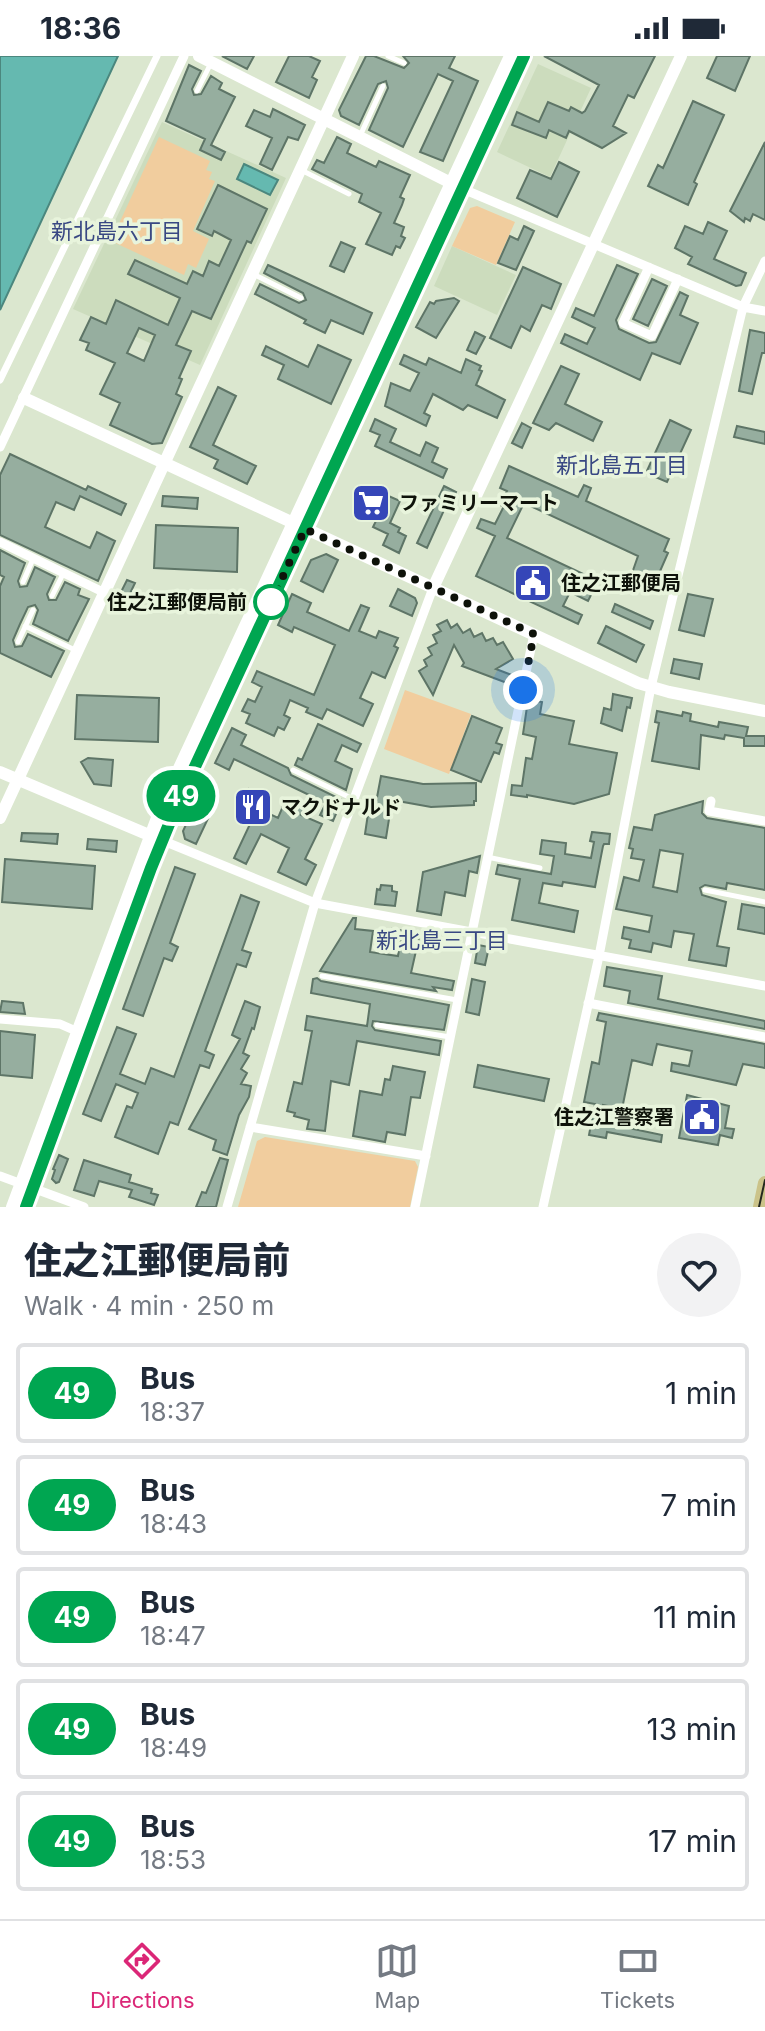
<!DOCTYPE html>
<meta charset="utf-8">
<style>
:root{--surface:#fff;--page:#f2f2f3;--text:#1f2937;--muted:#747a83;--line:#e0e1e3;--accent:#db2777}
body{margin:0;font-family:Inter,"Noto Sans JP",sans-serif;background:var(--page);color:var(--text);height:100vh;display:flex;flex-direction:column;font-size:30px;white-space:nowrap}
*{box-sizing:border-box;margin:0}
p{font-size:26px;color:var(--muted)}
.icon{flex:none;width:44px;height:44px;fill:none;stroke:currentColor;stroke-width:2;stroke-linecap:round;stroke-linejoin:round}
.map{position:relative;height:1151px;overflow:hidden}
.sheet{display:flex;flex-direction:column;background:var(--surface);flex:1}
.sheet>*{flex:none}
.badge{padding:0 16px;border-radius:26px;font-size:28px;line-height:52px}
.you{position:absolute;width:40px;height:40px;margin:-20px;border:6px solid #fff;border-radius:50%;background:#1a73e8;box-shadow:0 0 0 12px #1a73e833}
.map>.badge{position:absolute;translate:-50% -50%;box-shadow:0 0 0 4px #fff}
.round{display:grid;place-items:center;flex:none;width:84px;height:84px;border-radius:42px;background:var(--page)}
.head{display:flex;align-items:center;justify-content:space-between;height:136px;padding:0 24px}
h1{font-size:38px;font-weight:800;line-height:60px}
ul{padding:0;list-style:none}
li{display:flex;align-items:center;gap:24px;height:100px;margin:0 16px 12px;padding:0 8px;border:4px solid var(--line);border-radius:8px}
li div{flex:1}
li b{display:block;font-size:30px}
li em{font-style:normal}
li .badge{min-width:88px;font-weight:700;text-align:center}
.status{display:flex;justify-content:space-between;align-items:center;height:56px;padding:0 40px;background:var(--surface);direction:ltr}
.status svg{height:22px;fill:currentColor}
.tabs{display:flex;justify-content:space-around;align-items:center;height:112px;border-top:2px solid var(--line);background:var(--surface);font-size:22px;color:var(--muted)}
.tabs a{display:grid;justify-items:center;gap:4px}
.tabs .current{color:var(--accent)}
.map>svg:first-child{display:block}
.built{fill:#ccdcbd}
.green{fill:#f1cd9e}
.water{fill:#65b9b0;stroke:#4b877e;stroke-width:2}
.building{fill:#96ae9f;stroke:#5e7567;stroke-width:2;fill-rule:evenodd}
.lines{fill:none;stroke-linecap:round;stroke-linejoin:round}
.service{stroke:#fff;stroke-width:5}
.pedestrian{stroke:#fff;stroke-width:7}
.minor{stroke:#fff;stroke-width:9}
.tertiary{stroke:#fff;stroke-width:12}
.primary{stroke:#cbc389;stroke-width:14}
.tram{stroke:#24291f;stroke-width:2}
.line-casing{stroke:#fff;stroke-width:18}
.line{stroke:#00a651;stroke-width:12}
.walk{stroke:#0e120a;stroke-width:8;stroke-dasharray:0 14.4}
.stop-dot{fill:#fff;stroke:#00a651;stroke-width:4}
.labels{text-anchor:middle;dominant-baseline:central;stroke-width:7;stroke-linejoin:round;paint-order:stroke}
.poi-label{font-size:20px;font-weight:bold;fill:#0e120a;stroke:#e8f4dc;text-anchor:start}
.stop-label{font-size:20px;font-weight:bold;fill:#0e120a;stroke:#e8f4dc;text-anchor:end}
.neighbourhood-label{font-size:22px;fill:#394883;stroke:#e8f4dc}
</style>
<div class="status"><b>18:36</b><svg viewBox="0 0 49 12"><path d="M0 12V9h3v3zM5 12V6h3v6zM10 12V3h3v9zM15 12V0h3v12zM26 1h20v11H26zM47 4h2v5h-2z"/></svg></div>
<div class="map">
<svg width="765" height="1151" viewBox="0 0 765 1151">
<rect width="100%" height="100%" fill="#dbe7cf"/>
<path class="built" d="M538 8 591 32 550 121 497 96Z
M162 66 286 122 200 309 73 253Z
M452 190 516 219 497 259 434 230Z"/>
<path class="green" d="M159 81 210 105 206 114 212 116 209 123 215 125 193 175 209 183 196 212 188 208 184 219 111 185Z
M477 150 515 166 496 209 452 190 470 152Z
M405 634 471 658 449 718 384 693Z
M265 1081 415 1105 418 1111 410 1151H238L257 1085Z"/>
<path class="water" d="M0 0H118L0 254Z
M244 108 278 124 270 139 237 123Z"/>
<path class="building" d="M222 0H254L247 13Z
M289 0H309L320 5 312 21 317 24 309 42 276 26Z
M366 0H374L404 12 409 7 403 0H455L449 12 478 25 443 105 420 96 453 25 438 18 403 91 369 74 388 32 386 25 378 28 359 69 341 60 339 54Z
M544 0H655L634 42 628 39 613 70 626 77 602 92 569 75 566 82 549 74 546 82 512 69 517 56 539 66 548 46 569 55 571 51 582 57 585 55 599 29Z
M717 0H750L735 35 707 22Z
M189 9 201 15 192 33 194 39 201 38 211 20 222 27 219 33 235 41 211 89 225 96 221 104 200 94 205 83 166 65Z
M693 45 724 59 694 126 697 128 688 149 648 130 658 109 663 112Z
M273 53 305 69 298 84 288 81 272 114 260 108 272 82 246 70 254 54 270 61Z
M337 81 351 88 347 97 376 111 379 105 410 119 400 141 404 143 402 149 394 167 404 171 401 180 405 182 400 192 396 190 392 199 366 188 381 157 359 146 362 138 312 113 317 104 324 107Z
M765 86V164L753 158 750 165 745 162 744 166 730 155Z
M559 106 579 116 557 161 517 142 530 114 551 123Z
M218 129 267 153 251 187 247 185 211 263 192 255 176 289 191 295 179 322 182 323 176 338 182 341 162 387 152 388 110 369 120 347 100 338 115 307 86 294 89 287 80 284 91 261 106 268 116 244 168 269 180 242 128 218 135 204 187 228 193 215 203 220 209 205 219 210 231 184 214 175 212 180 197 173ZM139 272 155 279 144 305 127 297Z
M708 166 727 175 714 203 746 217 741 229 736 230 688 208 692 201 675 192 685 170 703 178Z
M524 170 534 175 516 214 498 207 510 180 518 184Z
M341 186 355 192 344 216 330 210Z
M268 209 372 257 363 278 331 264 325 277 304 267 306 264 255 238 260 228 299 247 306 244 303 237 264 217Z
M617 209 638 218 616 264 619 273 649 287 656 286 680 236 688 240 680 259 698 267 680 308 652 297 640 324 561 287 565 278 587 288 595 272 572 261 576 252 594 260Z
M523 211 561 228 551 253 542 249 530 275 521 270 511 292 490 282Z
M652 223 667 230 648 270 633 263Z
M454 242 459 245 436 282 416 271 430 246 434 248 436 245Z
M750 274 765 277V297H762L752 338 739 335Z
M475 276 485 281 476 298 467 294Z
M318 289 351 304 331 348 278 323 284 309 262 299 266 290 308 311Z
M404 299 426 309 429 302 461 317 466 303 481 310 479 314 482 315 476 329 505 344 497 362 468 349 463 354 433 338 424 357 430 360 426 370 385 350 391 327 410 335 419 317 400 308Z
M561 310 579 318 565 348 602 366 593 385 556 367 549 374 533 367Z
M218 331 236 340 213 389 256 410 247 428 214 412 218 404 190 391Z
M375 363 396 373 390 386 420 400 426 386 438 392 432 406 447 413 443 422 375 390 380 379 370 375Z
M670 364 691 374 667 426 646 417Z
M522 367 531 372 522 392 512 387Z
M737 370 765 376V388L734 381Z
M10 398 86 434 88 430 126 448 121 459 80 440 74 454 56 446 45 471 90 492 97 476 115 485 98 525 0 479V419Z
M509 410 578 441 584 429 591 432 586 445 669 483 664 495 668 497 657 522 663 524 657 536 630 523 638 500 524 447 507 482 598 525 588 545 570 536 563 550 582 559 578 568 476 520 495 480 477 472 481 463 495 468 504 450 500 449 507 435 500 432Z
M444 430 456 436 452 445 449 443 427 492 417 487Z
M368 431 400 445 390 467 400 472 398 476 406 480 399 497 383 489 388 478 373 471 376 465 357 456Z
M163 440 198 442 197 453 162 450Z
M156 469 238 472 237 516 154 512Z
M0 494 25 507 18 525 20 531 27 530 35 511 55 521 47 538 49 544H56L65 526 80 533 78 539 89 543 68 585 33 568 38 554 35 549 28 551 20 568 13 584 15 591 22 590 28 578 64 595 51 621 0 597V530L4 521 0 519Z
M326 498 338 504 323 536 301 525 311 504Z
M127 524 135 527 123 552 115 548Z
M398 533 415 542 417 547 412 560 390 550Z
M292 538 311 547 307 556 349 575 361 549 369 552 359 575 376 582 379 575 398 582 394 590 398 592 385 622 372 616 360 642 373 648 363 670 327 653 322 663 306 656 308 652 290 644 284 659 290 662 284 674 278 671 274 680 246 667 250 658 242 655 248 643 255 646 262 631 252 626 257 615 314 639 335 589 294 571 292 576 278 569Z
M688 538 713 543 704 580 679 574Z
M615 548 653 565 650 573 612 556Z
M447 564 451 572 457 568 463 577 470 573 474 581 482 577 486 585 493 582 497 589 503 586 513 603 496 613 517 621 515 630 462 610 464 607 454 589 433 639 419 615 427 610 424 604 432 599 428 592 437 587 433 579 441 575 437 569Z
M606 570 644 589 636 606 598 587Z
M674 603 702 608 699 623 671 617Z
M613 638 632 642 630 652 627 651 622 675 601 667 604 652 611 654Z
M77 639 159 642 158 686 75 683Z
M528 644 542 646 540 658 574 665 569 688 617 697 609 738 574 748 527 739V741L511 739 512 729 522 730 526 702 532 703 536 681 523 678Z
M657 655 682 660 683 656 691 658 690 665 718 671 719 666 748 671 746 680H765V690H744V682L725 679 724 683 701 679 699 713 652 705 659 667 655 666Z
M472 660 502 672 496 687 502 689 499 698 494 696 481 726 451 714Z
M318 668 361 688 357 696 342 689 335 705 352 713 346 734 295 709 298 702 302 704Z
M232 672 246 679 241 689 288 712 291 719 342 744 333 765 320 759 326 747 234 703 229 714 215 707Z
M88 702 113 704 111 730 94 728 81 706Z
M381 720 423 728 476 727V745H474V749L431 751 392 744 386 782 365 778 369 751 375 752Z
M249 733 269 743 263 755 278 762 286 743 305 750 301 759 322 768 305 803 316 809 306 829 278 816 289 792 261 778 246 808 234 802 251 766 237 759Z
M703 745 702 757 707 762 765 772V834L727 827 726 833 705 829 700 832 702 839 726 846 717 890 729 892 726 910 689 904 694 878 674 875 671 891 653 887 651 896 629 892 631 884 622 882 624 871 649 876 652 860 616 853 624 821 639 825 644 804 631 802 633 793 629 792 634 771 652 774 655 759ZM660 794 683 798 677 836 653 831Z
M196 747 212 754 196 788 185 783 183 775Z
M592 776 610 778 609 788H604L603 790 595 831 563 826 562 830 543 827 539 847 578 855 574 876 512 864 520 823 496 818 498 809 551 818 554 800 540 798 542 784 566 787 565 798 591 802 594 786 590 785Z
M22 777 58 778 57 788 21 785Z
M88 783 117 785 116 796 87 793Z
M480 800 477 817 469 815 465 840 445 836 441 859 417 855 423 816Z
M5 803 95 810 92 853 2 846Z
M175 811 195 818 170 887 178 891 172 905 164 902 143 960 123 953Z
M381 829 392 830V835L397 836 395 850 375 848 377 833 380 834Z
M241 839 259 846 242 894 251 897 246 911 237 908 205 995 214 999 209 1012 200 1009 178 1069 170 1066 158 1098 115 1081 127 1050 132 1052 138 1037 116 1028 101 1065 83 1058 117 971 136 978 120 1018 145 1028 151 1012 174 1021Z
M742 848 765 852V878L738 873Z
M353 862H356L355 873 373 875 370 896 398 900 401 882 391 881 392 873 420 877 411 917 454 925 452 934 433 931 436 935 320 915Z
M478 889 489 891 485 909 475 907Z
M607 911 662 920 658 943 765 965V973L628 947 630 935 604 930Z
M317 922 321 925 449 949 444 974 373 965 372 970 375 974 441 985 439 999 357 985 349 1029 331 1025 325 1075 307 1073 309 1064 294 1060 295 1057 287 1055 294 1026 302 1028 312 975 305 974 307 960 367 970 370 948 311 937 313 923Z
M472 923 485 926 479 959 466 956Z
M2 945 23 947 25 958 0 956Z
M245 945 260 951 254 973 252 972 243 997 249 1000 241 1013 247 1017 241 1028 251 1030 249 1041 239 1059 227 1099 213 1094 216 1084 189 1073 240 983 232 979Z
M599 957 765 988V1012L743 1008 736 1029 671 1015 672 1007 689 1010 692 995 657 988 652 1009 632 1004 622 1053 603 1049 600 1066 662 1079 661 1086 607 1076 606 1082 589 1079 595 1048 584 1046 592 1006 599 1008 606 966 597 964Z
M0 975 35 979 32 1022 0 1019Z
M478 1009 549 1023 544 1045 474 1031Z
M393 1010 425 1016 420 1042 411 1041 405 1079 387 1076 385 1086 353 1080 360 1035 382 1039 385 1023 390 1024Z
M687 1039 729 1050 725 1072 734 1073 732 1082 720 1079 718 1089 679 1082Z
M59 1099 68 1103 59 1126 56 1127 52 1123 55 1114 53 1113Z
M220 1102 228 1104 216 1151H196L202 1136 206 1137Z
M84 1104 131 1119 129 1126 152 1133 151 1137 158 1139 154 1149 129 1141 132 1134 99 1125 94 1140 74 1134Z"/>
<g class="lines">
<path class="service" d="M388 0 404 7
M197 35 211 7
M360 80 383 30
M301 114 349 138
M253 218 301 242
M23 526 33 503
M52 540 63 518
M25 570 77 595
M18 586 33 554
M293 714 353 743
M487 801 540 812
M705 834 765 846
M322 920 457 944
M377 969 450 981"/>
<path class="pedestrian" d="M0 324 157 0"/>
<path class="minor" d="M463 133 743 251 765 255
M649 211 623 267 652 280 678 223
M0 391 184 0
M0 486 105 537
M711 745 709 755 765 765
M149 779 315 847 765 930
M588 947 765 981
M0 963 60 968 76 975
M250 1071 426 1100
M0 1120 84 1151
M227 1151 315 847 433 532
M415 1151 534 578
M543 1151 599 900 651 631 743 251 765 205"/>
<path class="tertiary" d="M199 0 457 130
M24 342 638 627 669 636 765 655
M433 532 681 0
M0 716 149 779
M0 762 353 0
M12 1151 161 751 510 0
M26 1151 151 812 174 756 524 0"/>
<path class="primary" d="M760 1151 765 1127"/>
<path class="tram" d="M759 1151 765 1124"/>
</g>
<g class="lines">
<g class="line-casing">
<path id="line" d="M26 1151 151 812 174 756 524 0"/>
</g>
<use href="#line" class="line"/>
<path class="walk" d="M271 546 305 473 534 578 523 634"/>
</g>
<defs>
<g id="supermarket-square" transform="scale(2)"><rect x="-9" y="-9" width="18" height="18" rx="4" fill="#3546b8" stroke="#e8f4dc"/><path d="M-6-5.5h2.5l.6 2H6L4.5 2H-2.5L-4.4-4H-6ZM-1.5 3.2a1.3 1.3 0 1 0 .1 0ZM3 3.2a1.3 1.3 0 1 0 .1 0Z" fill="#fff"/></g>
<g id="civic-square" transform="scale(2)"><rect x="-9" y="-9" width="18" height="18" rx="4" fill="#3546b8" stroke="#e8f4dc"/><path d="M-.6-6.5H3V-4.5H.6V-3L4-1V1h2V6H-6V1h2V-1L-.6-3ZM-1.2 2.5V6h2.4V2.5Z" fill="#fff"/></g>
<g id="restaurant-square" transform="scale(2)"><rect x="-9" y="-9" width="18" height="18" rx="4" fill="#3546b8" stroke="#e8f4dc"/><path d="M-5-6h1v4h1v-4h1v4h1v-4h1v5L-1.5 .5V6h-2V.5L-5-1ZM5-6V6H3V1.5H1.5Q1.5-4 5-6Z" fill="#fff"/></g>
</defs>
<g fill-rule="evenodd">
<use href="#supermarket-square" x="371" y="447"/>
<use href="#civic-square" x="533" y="527"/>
<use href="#restaurant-square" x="253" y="751"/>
<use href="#civic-square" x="702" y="1061"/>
</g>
<circle class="stop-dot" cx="271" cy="546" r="16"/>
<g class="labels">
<g class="poi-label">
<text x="399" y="447">ファミリーマート</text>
<text x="561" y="527">住之江郵便局</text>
<text x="281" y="751">マクドナルド</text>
<text x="674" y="1061" text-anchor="end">住之江警察署</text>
</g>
<g class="stop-label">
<text x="247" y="546">住之江郵便局前</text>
</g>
<g class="neighbourhood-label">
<text x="117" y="175">新北島六丁目</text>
<text x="622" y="409">新北島五丁目</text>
<text x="442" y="884">新北島三丁目</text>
</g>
</g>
</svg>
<div class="you" style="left:523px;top:634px"></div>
<b class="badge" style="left:181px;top:740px;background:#00a651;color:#fff">49</b>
</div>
<section class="sheet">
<div class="head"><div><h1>住之江郵便局前</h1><p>Walk · 4 min · 250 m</p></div><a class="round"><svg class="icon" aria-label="heart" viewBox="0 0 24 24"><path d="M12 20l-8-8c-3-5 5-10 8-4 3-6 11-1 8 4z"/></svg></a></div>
<ul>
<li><span class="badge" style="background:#00a651;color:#fff">49</span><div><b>Bus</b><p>18:37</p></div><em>1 min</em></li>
<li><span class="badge" style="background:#00a651;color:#fff">49</span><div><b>Bus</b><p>18:43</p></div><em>7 min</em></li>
<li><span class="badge" style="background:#00a651;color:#fff">49</span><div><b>Bus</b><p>18:47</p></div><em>11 min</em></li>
<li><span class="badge" style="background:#00a651;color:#fff">49</span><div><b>Bus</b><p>18:49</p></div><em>13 min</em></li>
<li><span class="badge" style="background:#00a651;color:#fff">49</span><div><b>Bus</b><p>18:53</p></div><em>17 min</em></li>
</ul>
</section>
<nav class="tabs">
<a class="current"><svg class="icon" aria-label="directions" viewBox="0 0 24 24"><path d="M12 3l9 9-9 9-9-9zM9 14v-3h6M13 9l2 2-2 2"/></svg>Directions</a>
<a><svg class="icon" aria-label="map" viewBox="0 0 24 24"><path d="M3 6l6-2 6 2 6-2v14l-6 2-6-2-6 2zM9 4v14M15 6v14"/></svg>Map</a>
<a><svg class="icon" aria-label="tickets" viewBox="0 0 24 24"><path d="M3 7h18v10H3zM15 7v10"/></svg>Tickets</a>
</nav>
